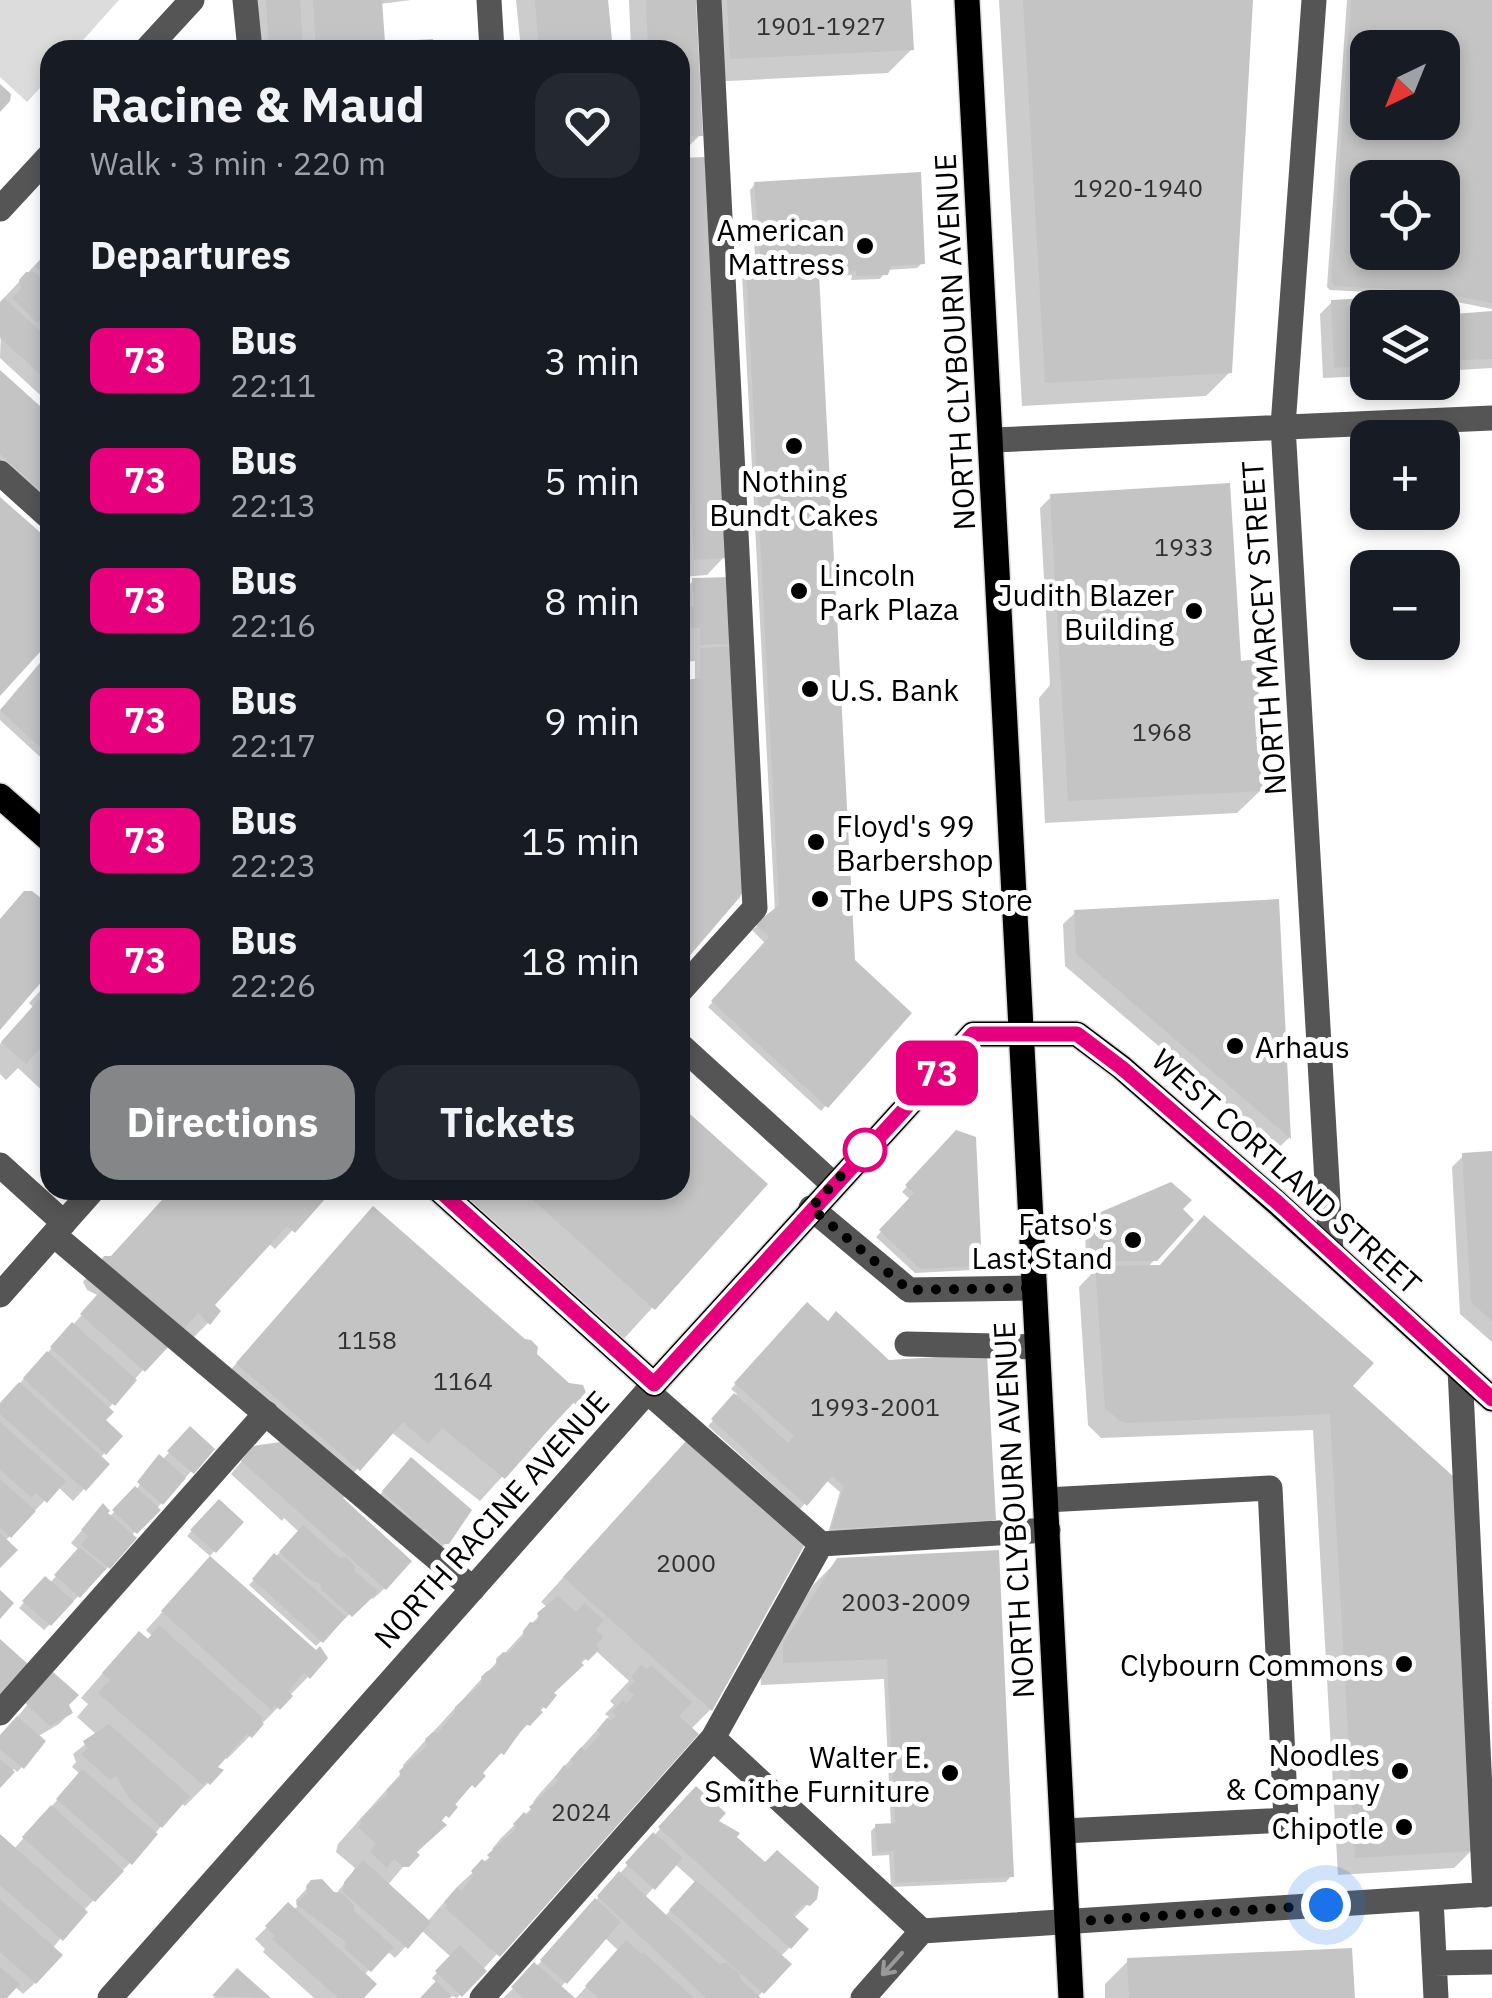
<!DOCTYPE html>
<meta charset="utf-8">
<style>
:root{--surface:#171b24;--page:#242831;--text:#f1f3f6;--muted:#9ea1a6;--accent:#858687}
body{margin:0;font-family:"IBM Plex Sans",sans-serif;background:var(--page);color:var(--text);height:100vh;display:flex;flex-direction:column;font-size:38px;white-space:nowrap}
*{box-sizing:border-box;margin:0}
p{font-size:32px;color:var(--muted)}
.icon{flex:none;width:55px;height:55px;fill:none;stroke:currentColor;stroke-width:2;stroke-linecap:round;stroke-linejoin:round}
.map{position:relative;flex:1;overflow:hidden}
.side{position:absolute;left:40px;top:40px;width:650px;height:1160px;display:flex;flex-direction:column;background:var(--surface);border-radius:30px;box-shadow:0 5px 15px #0003}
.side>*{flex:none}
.badge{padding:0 20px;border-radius:15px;font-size:35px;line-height:65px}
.needle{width:65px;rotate:223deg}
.buttons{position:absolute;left:1350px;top:30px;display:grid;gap:20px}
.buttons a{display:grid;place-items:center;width:110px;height:110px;border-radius:20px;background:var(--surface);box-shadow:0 5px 15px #0003;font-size:50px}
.you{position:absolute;width:50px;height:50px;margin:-25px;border:8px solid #fff;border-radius:50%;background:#1a73e8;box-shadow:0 0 0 15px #1a73e833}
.map>.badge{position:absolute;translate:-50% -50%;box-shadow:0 0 0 5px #fff}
h2{padding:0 50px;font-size:38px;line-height:90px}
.round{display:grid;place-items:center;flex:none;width:105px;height:105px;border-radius:30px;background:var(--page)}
.overview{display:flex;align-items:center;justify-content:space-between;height:170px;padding:0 50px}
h1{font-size:48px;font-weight:700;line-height:75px}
.cta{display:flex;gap:20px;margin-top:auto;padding:20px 50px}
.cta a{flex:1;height:115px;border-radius:30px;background:var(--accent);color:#fff;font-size:40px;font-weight:700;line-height:115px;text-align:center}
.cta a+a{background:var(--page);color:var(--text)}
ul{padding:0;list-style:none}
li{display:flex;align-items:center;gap:30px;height:120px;padding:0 50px}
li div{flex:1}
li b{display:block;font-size:38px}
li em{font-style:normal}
li .badge{min-width:110px;font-weight:700;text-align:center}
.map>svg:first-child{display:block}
.green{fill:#dcdcdc}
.shadow{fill:#0003;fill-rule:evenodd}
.building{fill:#c4c4c4;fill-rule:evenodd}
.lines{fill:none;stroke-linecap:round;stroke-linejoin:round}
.major-casing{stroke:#dbdbdb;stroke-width:28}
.minor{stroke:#555;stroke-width:25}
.major{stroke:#000;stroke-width:25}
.oneway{stroke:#999}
.line-casing{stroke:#fff;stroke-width:22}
.line{stroke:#e6007e;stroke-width:15}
.walk{stroke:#000;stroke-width:10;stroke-dasharray:0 18}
.poi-dot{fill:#000;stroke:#fff;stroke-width:4}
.stop-dot{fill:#fff;stroke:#e6007e;stroke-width:5}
.labels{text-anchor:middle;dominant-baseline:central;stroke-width:10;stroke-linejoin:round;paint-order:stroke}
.number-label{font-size:25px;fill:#313131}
.poi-label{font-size:30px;fill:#000;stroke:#fff;text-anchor:end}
.street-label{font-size:30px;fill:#000;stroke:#fff}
</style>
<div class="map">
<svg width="1492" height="1998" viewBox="0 0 1492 1998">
<rect width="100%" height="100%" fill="#fff"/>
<path class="green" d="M0 0H119L74 50H50V77L27 102 0 77Z"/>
<path class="shadow" d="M256 0H411L380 4 383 45 431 50H258Z
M516 0H606L610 50H521Z
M629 0H694L700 135 682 153 680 50H631Z
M713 0H909L912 49 888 73 708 82Z
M999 0H1250L1230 372 1206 396 1022 406Z
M1347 0H1492V309L1422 295 1423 306 1451 304 1452 316 1492 314V368L1442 371V308H1368V376L1323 378 1320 314 1332 302 1406 298V294L1330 290 1327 287ZM1368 48H1442V122H1368ZM1368 178H1442V252H1368Z
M680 161 724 557 707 575 680 577Z
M755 184 922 263 917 268 887 270 880 279 851 280 852 275 817 277 853 962 909 1013 821 1111 708 1007 766 944 752 930 775 912 742 274 747 268H756L750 190Z
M50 249V404L0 358 2 300Z
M0 373 50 418V495L30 515 0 487Z
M1052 496 1238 662 1261 790 1237 813 1045 823 1039 698 1050 685 1040 508Z
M693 581 732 643 726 649 746 889 680 963V652L683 651V641L680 644V594ZM695 661V681L684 682 682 662Z
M50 654V766L0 720V711Z
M1277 901 1289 1138 1278 1148 1065 966 1063 924 1075 913Z
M50 980V1098L18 1068 6 1080 0 1074V1044L33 1007 29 1003Z
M680 1108 765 1184 621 1342 452 1190H680Z
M957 1133 979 1265 974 1270 915 1273 876 1237 911 1200 902 1192Z
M1492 1154V1342L1460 1314 1452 1167 1463 1156Z
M172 1190H330L275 1249 268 1243 212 1306 208 1323 191 1340 179 1330 107 1410 102 1420 120 1436 100 1458 107 1464 73 1501 58 1487 5 1541 0 1565V1405L99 1296 87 1290 83 1282 87 1277 110 1258Z
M1180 1209 1191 1220 1147 1268 1350 1386 1472 1850 1454 1868 1338 1875 1313 1430 1101 1438 1088 1425 1079 1287 1100 1265H1086L1085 1225 1090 1219Z
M356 1227 535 1355 568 1386 583 1393 551 1427 549 1425 480 1501 391 1432 338 1490 385 1588 373 1599 369 1596 316 1646 249 1585 299 1532 284 1518 282 1521 231 1474 242 1461 291 1443 220 1382Z
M807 1306 994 1519 988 1525 828 1533 840 1492 826 1480 800 1509 708 1426 737 1394 731 1389Z
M190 1430 212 1449 131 1536 133 1538 108 1567 44 1630 19 1608 45 1579 50 1583 72 1558 78 1549 71 1543 92 1518 109 1517 136 1490 155 1463 162 1460Z
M663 1467 801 1547 710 1710 690 1730 696 1735 457 1998 449 1995 446 1998H423L437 1983 432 1978 451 1957 421 1930 395 1958 387 1951 364 1975 361 1998H314L263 1952 265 1949 255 1939 288 1906 293 1910 297 1907 296 1900 312 1883 334 1896 349 1878 355 1868 336 1852 338 1844 404 1770 403 1765 547 1607 541 1602ZM595 1650 629 1681 610 1701 614 1705 605 1714 609 1717 541 1792 533 1802 536 1804 501 1838 492 1849 495 1852 459 1885 427 1922 387 1886 481 1774 544 1707 551 1693Z
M399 1472 455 1534 435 1554 372 1504Z
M219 1502 240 1522 210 1556 187 1536Z
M211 1559 308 1677 227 1759 224 1757 215 1768 208 1783 185 1806 181 1803 130 1863 83 1911 52 1949 35 1983 23 1994 14 1986 0 1998V1837L14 1849 80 1774 72 1767 76 1762 73 1754 97 1735 77 1717 88 1704 81 1698 116 1658 152 1636 146 1630Z
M838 1560 1011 1876 1006 1882 891 1887 889 1855 872 1856 871 1831 876 1826H891L884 1679 761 1685 760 1670 814 1584Z
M42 1687 70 1713 59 1724 37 1737 43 1741 22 1767 17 1772 14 1769 0 1785V1738Z
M685 1801 716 1822 765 1866 814 1898 793 1919 790 1947 780 1957 788 1964 757 1998H576L619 1951 605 1938 560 1988 572 1998H503L536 1967ZM675 1864 696 1883 665 1916 644 1898Z
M1128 1961 1352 1998H1105V1984Z
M237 1971 267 1998H213Z"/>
<path class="building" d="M266 0H300L303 50H269Z
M313 0H382L385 42 433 39 434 50H316Z
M535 0H608L613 50H539Z
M646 0H696L703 136 680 137V50H648Z
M727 0H911L914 50 730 59Z
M1023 0H1253L1232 373 1045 383Z
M1351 0H1492V303L1436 292 1335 286 1331 281ZM1368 48H1442V122H1368ZM1368 178H1442V252H1368Z
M0 84 11 94 10 101 0 112Z
M705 157 727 558 694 560 680 289V158Z
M921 172 925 264 891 266 888 275 856 276V271L819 274 855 960 912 1013 828 1108 711 1001 769 937 755 924 779 905 746 266 761 265 754 182Z
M50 249V279L35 266Z
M26 272H35L50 287V328L42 321 36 322 12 298 21 288 19 280Z
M1424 295 1425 303 1454 302V314L1492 311V359L1442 361V308H1368V366L1334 368 1331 300Z
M4 298 50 340V383L0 338V302Z
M0 370 50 415V499L0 454Z
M1230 483 1241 661 1257 659 1263 791 1068 801 1050 494Z
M0 497 50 541V641L0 696Z
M732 577 735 644 700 645V628H684V643H680V608L694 607 692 578Z
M734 646 749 890H742L740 897 680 967V900L688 890 680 649H684L686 680 700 678V648Z
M50 651V757L0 710Z
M24 891H32L41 898 40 904 49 913 45 919 50 923V972L0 1030V919Z
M1279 899 1291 1139 1076 954 1074 910Z
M50 978V1053L42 1046 26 1064 1 1042 49 988 44 984Z
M680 1105 768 1184 655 1310 522 1190H680Z
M956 1130 976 1137 982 1266 920 1269 879 1230 914 1193 905 1185Z
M1492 1151V1321L1471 1302 1462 1153Z
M1171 1182 1192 1200 1183 1209 1194 1220 1157 1261H1090L1089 1217Z
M171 1190H333L295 1233 287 1226 215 1305 221 1311 210 1325 198 1313 178 1335 99 1263 104 1256H111Z
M373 1206 525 1339 531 1340 538 1347 537 1354 569 1383 583 1385 586 1393 584 1399 576 1405 573 1402 505 1479 442 1428 428 1444 403 1422 360 1471 236 1363Z
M1204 1215 1374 1363 1353 1386 1454 1477 1474 1851 1355 1858 1330 1414 1127 1423 1120 1421 1105 1408 1095 1266 1160 1265Z
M103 1288 169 1346 145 1372 80 1314Z
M807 1302 828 1321 836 1311 889 1360 987 1354 996 1520 831 1529 844 1486 832 1476 807 1506 711 1419 734 1393 788 1443 794 1436 734 1383Z
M72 1322 137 1380 115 1406 50 1347Z
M47 1351 114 1412 106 1420 123 1436 106 1455 23 1378Z
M19 1382 110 1464 86 1491 0 1414V1403Z
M0 1422 66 1481 47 1503 36 1493 32 1498 0 1470Z
M190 1426 215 1449 194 1474 167 1451Z
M287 1441 347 1494 343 1498 412 1561 386 1590 241 1461 253 1446Z
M686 1441 804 1546 712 1711 563 1577Z
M159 1454 186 1478 163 1505 137 1482Z
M411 1457 472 1510 449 1544H442L425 1528 418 1532 411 1525V1517L382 1491Z
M0 1479 36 1511 11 1538 0 1528Z
M135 1486 161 1510 137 1534 112 1510Z
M219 1499 244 1522 216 1553 190 1530Z
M103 1503 110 1511 108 1513 137 1538 110 1569 81 1545 88 1536 81 1530Z
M303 1525 340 1558 346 1557 355 1566 354 1571 377 1590 376 1594 352 1617 322 1590 320 1584 309 1579 279 1552Z
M0 1533 18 1550 0 1568Z
M79 1547 106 1569 80 1598 54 1575Z
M999 1550 1014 1877 895 1883 894 1851 877 1852 875 1824 895 1823 887 1659 783 1663V1644L837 1558Z
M274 1553 346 1617 323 1643 252 1579Z
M210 1556 316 1650 320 1646 328 1658 310 1679 304 1673 288 1691 293 1696 280 1710 275 1705 271 1710 161 1611Z
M45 1576 74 1601 51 1626 22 1601Z
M0 1590 14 1603 0 1619Z
M558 1596 576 1612 584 1603 604 1620 596 1630 603 1637 596 1646 600 1649 588 1661 584 1658 580 1662 584 1665 554 1693 557 1695 546 1709 542 1706 539 1709 543 1712 530 1726 526 1724 504 1755 501 1753 483 1773 486 1776 475 1788 472 1785 455 1804 458 1807 449 1818 445 1815 441 1820 447 1825 417 1852 420 1855 409 1867H403L394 1859 387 1868 370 1852 376 1844 358 1827 362 1823 360 1819 387 1795V1789L401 1777 399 1771 427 1746 425 1739 433 1732 438 1733 455 1712V1707L482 1683 481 1677 486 1672 497 1666 496 1659 503 1652 508 1653 524 1636 523 1631 530 1622 535 1623 539 1618 537 1613Z
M159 1625 263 1718 261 1721 264 1724 252 1738 247 1734 218 1767 224 1770 210 1785 206 1781 203 1785 98 1693 110 1680 102 1673 139 1631 148 1639Z
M0 1639 29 1665 0 1695Z
M641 1665 646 1669 651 1665 692 1702 679 1716 699 1734 500 1957 445 1908 448 1906 444 1902 457 1887 461 1891 474 1875 471 1871 482 1859 486 1862 490 1858 487 1855 517 1828 513 1824 524 1812 527 1815 532 1810 529 1807 558 1781 555 1777 564 1765 568 1770 573 1763 570 1760 581 1747 585 1751 601 1733 597 1730 607 1718 610 1721 616 1716 612 1712 623 1700 626 1704 634 1695 627 1690 635 1681 631 1677Z
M53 1672 79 1695 69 1705 73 1713 50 1726 25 1703Z
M17 1716 46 1741 24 1769 0 1749V1735Z
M109 1724 190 1796 162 1828 129 1798 116 1776 110 1780 81 1754 87 1749 83 1741Z
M0 1759 15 1772 0 1788Z
M82 1769 158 1834 132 1865 56 1799Z
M696 1786 726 1813 719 1821 740 1833 737 1837 765 1862 777 1850 819 1887 817 1899 810 1906 804 1904 793 1915 809 1929 791 1949 658 1827Z
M51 1805 124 1871 95 1902 22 1837Z
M653 1832 683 1858 655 1890 625 1863Z
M0 1834 88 1912 63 1941 0 1885Z
M363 1860 431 1922 408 1949 343 1892 344 1882Z
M619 1871 719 1964 727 1963 740 1974V1979L761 1998H706L597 1896Z
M322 1879 334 1892 342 1893 354 1905V1911L394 1947 371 1972 344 1948 346 1942 296 1904 307 1893 306 1886 311 1880Z
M696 1880 792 1964 764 1994 669 1910Z
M595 1898 621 1922 567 1984 540 1960Z
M0 1899 63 1955 36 1984 0 1952Z
M288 1902 377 1984 364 1998H338L272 1939 275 1936 265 1926Z
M626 1940 641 1954 643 1952 694 1998H598L585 1986Z
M460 1945 487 1971 462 1997 435 1971Z
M1352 1948 1355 1998H1129L1127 1958Z
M534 1962 575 1998H524L511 1987Z
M0 1967 20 1984 7 1998H0Z
M237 1968 271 1998 212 1996Z
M436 1981 452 1996 450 1998H420Z"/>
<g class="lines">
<g class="major-casing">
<path id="major" d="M967 0C1006 666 1034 1332 1071 1998
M0 796 50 840
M439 1190 654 1384 973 1034H1077L1121 1067 1277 1203 1492 1399"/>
</g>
<path class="minor" d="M245 0 250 50
M489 0 492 50
M1314 0 1283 426 1331 1251
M146 50 192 0
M0 209 50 155
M993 440 1492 418
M0 473 50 518
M680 991 755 908 709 0
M680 1045 833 1184
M0 1165 64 1223
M811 1208 909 1290 1034 1288
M54 1235 473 1589
M0 1295 93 1190
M907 1344 1037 1347
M1460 1369 1485 1895
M647 1391 821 1544 1048 1530
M1046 1500 1270 1488 1286 1820 1063 1831
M0 1713 266 1413
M713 1738 922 1931
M1431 1899 1436 1998
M1435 1963 1492 1962
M110 1998 654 1384
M482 1998 713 1738 821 1544
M863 1998 922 1931 1492 1894"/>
<use href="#major" class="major"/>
</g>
<defs><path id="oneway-shaft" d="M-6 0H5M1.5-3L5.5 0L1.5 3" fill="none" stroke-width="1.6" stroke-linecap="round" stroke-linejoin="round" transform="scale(2.5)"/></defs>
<use class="oneway" href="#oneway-shaft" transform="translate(892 1964) rotate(132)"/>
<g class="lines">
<g class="line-casing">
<path id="line" d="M439 1190 654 1384 973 1034H1077L1122 1068 1278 1203 1492 1399"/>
</g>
<use href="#line" class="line"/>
<path class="walk" d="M865 1150 811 1208 909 1290 1034 1288 1068 1922 1326 1905"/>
</g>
<g class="poi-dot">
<circle cx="865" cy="246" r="10"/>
<circle cx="794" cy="446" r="10"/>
<circle cx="799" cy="591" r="10"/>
<circle cx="1194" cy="611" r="10"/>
<circle cx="810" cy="689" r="10"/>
<circle cx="816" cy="842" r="10"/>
<circle cx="820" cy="899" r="10"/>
<circle cx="1235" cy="1046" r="10"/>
<circle cx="1133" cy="1240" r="10"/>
<circle cx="1404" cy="1664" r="10"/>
<circle cx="1400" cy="1771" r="10"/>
<circle cx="950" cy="1773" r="10"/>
<circle cx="1404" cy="1827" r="10"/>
</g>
<circle class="stop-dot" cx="865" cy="1150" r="20"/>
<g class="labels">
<g class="number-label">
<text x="821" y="25">1901-1927</text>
<text x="1138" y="187">1920-1940</text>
<text x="1184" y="546">1933</text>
<text x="1162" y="731">1968</text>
<text x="367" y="1339">1158</text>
<text x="463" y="1380">1164</text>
<text x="875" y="1406">1993-2001</text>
<text x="686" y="1562">2000</text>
<text x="906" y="1601">2003-2009</text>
<text x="581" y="1811">2024</text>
</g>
<g class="poi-label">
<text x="845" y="229">American<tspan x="845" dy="34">Mattress</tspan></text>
<text x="794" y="480" text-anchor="middle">Nothing<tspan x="794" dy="34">Bundt Cakes</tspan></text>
<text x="819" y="574" text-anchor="start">Lincoln<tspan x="819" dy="34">Park Plaza</tspan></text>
<text x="1174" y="594">Judith Blazer<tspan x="1174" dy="34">Building</tspan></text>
<text x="830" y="689" text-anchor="start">U.S. Bank</text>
<text x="836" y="825" text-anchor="start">Floyd's 99<tspan x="836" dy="34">Barbershop</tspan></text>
<text x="840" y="899" text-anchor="start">The UPS Store</text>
<text x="1255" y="1046" text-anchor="start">Arhaus</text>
<text x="1113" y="1223">Fatso's<tspan x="1113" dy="34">Last Stand</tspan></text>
<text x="1384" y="1664">Clybourn Commons</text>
<text x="1380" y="1754">Noodles<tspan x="1380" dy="34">&amp; Company</tspan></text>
<text x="930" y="1756">Walter E.<tspan x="930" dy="34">Smithe Furniture</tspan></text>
<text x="1384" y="1827">Chipotle</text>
</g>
<g class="street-label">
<text transform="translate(954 342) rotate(-93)">NORTH CLYBOURN AVENUE</text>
<text transform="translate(1263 628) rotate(-94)">NORTH MARCEY STREET</text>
<text transform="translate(1287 1171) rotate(42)">WEST CORTLAND STREET</text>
<text transform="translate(1013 1510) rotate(-93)">NORTH CLYBOURN AVENUE</text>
<text transform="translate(491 1519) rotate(-48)">NORTH RACINE AVENUE</text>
</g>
</g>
</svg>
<div class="buttons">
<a><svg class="needle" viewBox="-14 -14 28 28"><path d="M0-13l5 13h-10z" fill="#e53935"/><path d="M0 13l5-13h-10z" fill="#9ea1a6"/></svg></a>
<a><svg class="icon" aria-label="locate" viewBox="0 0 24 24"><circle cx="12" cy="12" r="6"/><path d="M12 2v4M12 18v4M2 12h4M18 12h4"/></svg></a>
<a><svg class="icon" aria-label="layers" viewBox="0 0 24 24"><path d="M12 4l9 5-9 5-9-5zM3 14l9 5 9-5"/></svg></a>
<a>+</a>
<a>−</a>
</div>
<div class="you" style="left:1326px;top:1905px"></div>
<b class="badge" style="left:937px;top:1073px;background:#e6007e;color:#fff">73</b>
<section class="side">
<div class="overview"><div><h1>Racine &amp; Maud</h1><p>Walk · 3 min · 220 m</p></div><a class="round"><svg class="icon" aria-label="heart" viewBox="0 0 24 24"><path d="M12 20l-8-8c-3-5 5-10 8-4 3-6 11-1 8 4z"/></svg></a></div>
<h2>Departures</h2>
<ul>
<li><span class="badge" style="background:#e6007e;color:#fff">73</span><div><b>Bus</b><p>22:11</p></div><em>3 min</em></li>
<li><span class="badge" style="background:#e6007e;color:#fff">73</span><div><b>Bus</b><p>22:13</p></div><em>5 min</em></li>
<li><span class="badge" style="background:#e6007e;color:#fff">73</span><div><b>Bus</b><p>22:16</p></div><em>8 min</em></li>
<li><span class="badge" style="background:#e6007e;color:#fff">73</span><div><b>Bus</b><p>22:17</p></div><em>9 min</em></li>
<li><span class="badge" style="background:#e6007e;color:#fff">73</span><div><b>Bus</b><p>22:23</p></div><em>15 min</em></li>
<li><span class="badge" style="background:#e6007e;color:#fff">73</span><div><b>Bus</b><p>22:26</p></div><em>18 min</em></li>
</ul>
<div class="cta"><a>Directions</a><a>Tickets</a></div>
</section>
</div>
